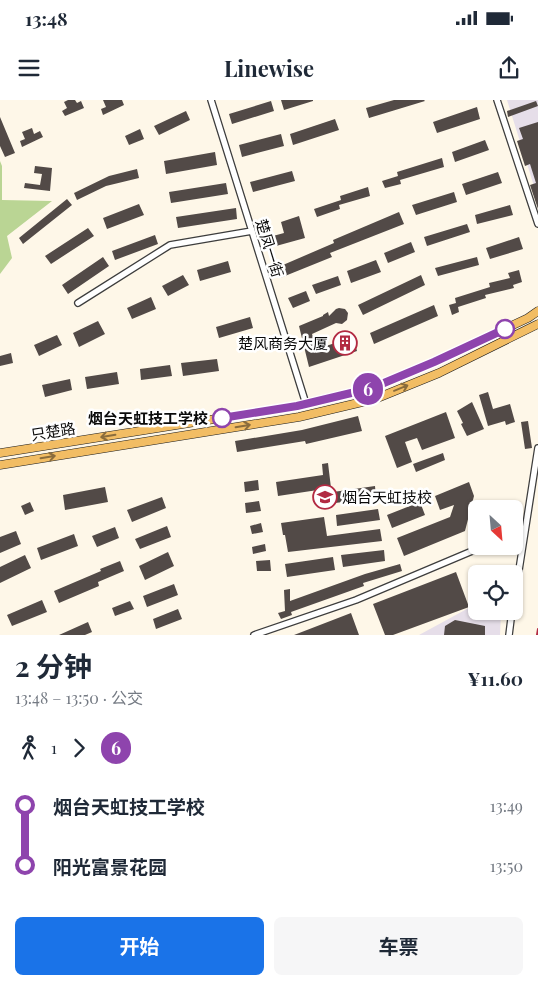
<!DOCTYPE html>
<html lang="zh">
<meta charset="utf-8">
<style>
:root{--surface:#fff;--page:#f6f6f7;--text:#1f2937;--muted:#747a83;--accent:#1a73e8}
body{margin:0;font-family:"Playfair Display","Noto Sans SC",serif;background:var(--page);color:var(--text);height:100vh;display:flex;flex-direction:column;font-size:19px;white-space:nowrap}
*{box-sizing:border-box;margin:0}
p{font-size:16px;color:var(--muted)}
.icon{flex:none;width:28px;height:28px;fill:none;stroke:currentColor;stroke-width:2;stroke-linecap:round;stroke-linejoin:round}
.map{position:relative;height:535px;overflow:hidden}
.sheet{display:flex;flex-direction:column;background:var(--surface);flex:1}
.sheet>*{flex:none}
.badge{padding:0 10px;border-radius:16px;font-size:18px;line-height:32px}
.needle{width:32px;rotate:154deg}
.buttons{position:absolute;left:468px;top:400px;display:grid;gap:10px}
.buttons a{display:grid;place-items:center;width:55px;height:55px;border-radius:8px;background:var(--surface);box-shadow:0 1px 4px #0004;font-size:25px}
.map>.badge{position:absolute;translate:-50% -50%;box-shadow:0 0 0 2px #fff}
.legs{display:flex;align-items:center;gap:8px;height:55px;padding:0 15px;font-size:16px}
.legs p{margin-inline-start:auto}
.head{display:flex;align-items:center;justify-content:space-between;height:85px;padding:0 15px}
h1{font-size:28px;font-weight:700;line-height:38px}
.action{display:flex;gap:10px;margin-top:auto;padding:10px 15px}
.action a{flex:1;height:58px;border-radius:8px;background:var(--accent);color:#fff;font-size:20px;font-weight:700;line-height:58px;text-align:center}
.action a+a{background:var(--page);color:var(--text)}
ul{padding:0 15px;list-style:none}
li{display:flex;align-items:center;gap:18px;height:60px;font-size:19px}
li i{display:grid;place-items:center;width:8px;height:100%;margin:0 6px;background:currentColor}
li i::after{content:'';width:12px;height:12px;margin:-6px;border:4px solid;border-radius:50%;background:var(--surface)}
li p{margin-inline-start:auto}
li:first-child i{background:linear-gradient(#0000 50%,currentColor 0)}
li:last-child i{background:linear-gradient(currentColor 50%,#0000 0)}
.status{display:flex;justify-content:space-between;align-items:center;height:35px;padding:0 25px;background:var(--surface);direction:ltr}
.status svg{height:14px;fill:currentColor}
header{display:flex;justify-content:space-between;align-items:center;height:65px;padding:0 15px;background:var(--surface);font-size:22px;font-weight:700}
.map>svg:first-child{display:block}
.industrial{fill:#e6dee9}
.forest{fill:#bad594}
.building{fill:#524a47}
.lines{fill:none;stroke-linecap:round;stroke-linejoin:round}
.minor-casing{stroke:#3d3d3d;stroke-width:8}
.major-casing{stroke:#1b1b1b;stroke-width:9}
.minor{stroke:#fff;stroke-width:5.5}
.major{stroke:#f2bd64;stroke-width:8}
.rail{stroke:#b22a42;stroke-width:2}
.oneway{stroke:#8a6c3c}
.line-1-casing{stroke:#fff;stroke-width:11}
.line-1{stroke:#8e44ad;stroke-width:8}
.stop-1-dot{fill:#fff;stroke:#8e44ad;stroke-width:2.5}
.labels{text-anchor:middle;dominant-baseline:central;stroke-width:5;stroke-linejoin:round;paint-order:stroke}
.street-label{font-size:15px;fill:#0a0a0a;stroke:#fff}
.poi-label{font-size:15px;fill:#0a0a0a;stroke:#fff;text-anchor:end}
.stop-label{font-size:15px;font-weight:bold;fill:#0a0a0a;stroke:#fff;text-anchor:end}
</style>
<div class="status"><b>13:48</b><svg viewBox="0 0 49 12"><path d="M0 12V9h3v3zM5 12V6h3v6zM10 12V3h3v9zM15 12V0h3v12zM26 1h20v11H26zM47 4h2v5h-2z"/></svg></div>
<header><svg class="icon" aria-label="menu" viewBox="0 0 24 24"><path d="M4 6h16M4 12h16M4 18h16"/></svg>Linewise<svg class="icon" aria-label="share" viewBox="0 0 24 24"><path d="M12 15V3M7 8l5-5 5 5M5 13v7h14v-7"/></svg></header>
<div class="map">
<svg width="538" height="535" viewBox="0 0 538 535">
<rect width="100%" height="100%" fill="#fef7e8"/>
<path class="industrial" d="M507 0H538V99Z
M476 504V511H501L500 535H419Z"/>
<path class="forest" d="M0 61 2 66V100L52 101 7 136 12 158 0 174Z"/>
<path class="building" d="M68 0H75L77 3 81 1 84 8 65 16 62 11 67 8 64 2Z
M103 0H122L124 5 103 15 101 9 106 7Z
M281 0H313V1L284 10Z
M394 0H424L425 1 369 18 366 8Z
M271 1 274 11 232 24 229 14Z
M536 1 538 6 508 17 507 11Z
M477 7 480 19 437 33 433 22Z
M186 11 190 20 159 35 154 26Z
M0 17 15 53 5 57 0 46Z
M335 19 339 30 293 45 290 34Z
M538 22V109L530 85 536 83 530 64 525 66 517 41 523 39 519 28Z
M32 28 34 34 40 31 43 37 22 47 20 41 25 39 22 32Z
M140 29 144 39 129 45 125 36Z
M281 34 284 46 242 57 239 45Z
M485 40 489 50 455 62 452 52Z
M215 52 217 65 166 74 164 61Z
M442 58 444 67 400 80 401 84 385 88 382 81 398 76 397 72Z
M35 66 52 68 50 91 24 88 25 83 40 85 42 74 34 73Z
M137 69 139 78 106 86 77 100 74 93 109 76Z
M292 71 295 81 253 92 250 82Z
M498 72 502 83 466 95 462 84Z
M226 83 228 94 171 103 169 92Z
M368 87 370 96 339 105 340 109 317 117 314 109 341 100 340 96Z
M454 92 457 102 416 115 412 105Z
M67 99 72 105 23 144 19 138Z
M139 104 144 115 107 129 103 118Z
M510 105 513 115 477 124 475 115Z
M236 108 237 119 178 128 176 117Z
M399 112 404 124 330 153 332 157 280 178 276 168 334 143 333 140Z
M299 116 305 138 276 146 273 136 284 133 281 122Z
M467 124 470 132 427 146 424 137Z
M88 128 94 136 51 164 45 156Z
M155 135 158 144 115 160 112 151Z
M519 137 523 149 490 159 486 148Z
M411 142 415 152 388 163 384 153Z
M103 157 109 166 68 194 62 185Z
M477 157 479 165 438 176 435 168Z
M376 160 381 172 351 183 347 171Z
M228 161 231 172 200 181 197 170Z
M519 170 522 182 513 185 514 188 485 195 486 198 458 207 459 212 452 215 449 205 456 203 455 198 490 187 489 183 510 178 508 173Z
M183 175 189 185 168 196 162 186Z
M421 175 425 185 363 215 358 205Z
M338 176 341 185 316 194 312 185Z
M306 191 310 201 293 208 288 198Z
M151 197 156 209 132 219 127 208Z
M434 205 438 216 374 244 370 233Z
M339 208 345 209 348 213 347 220 342 224 336 223 312 234 317 249 353 237 357 251 309 267 299 226 323 216V215L328 212 329 216 336 209Z
M250 217 253 228 219 238 216 227Z
M98 221 105 234 79 247 73 233Z
M57 235 62 245 39 256 34 245Z
M11 253 13 263 0 266V256Z
M217 259 219 271 183 276 181 263Z
M170 265 172 276 141 280 140 269Z
M117 272 119 284 87 289 85 277Z
M70 279 72 290 45 297 42 285Z
M488 292 493 309 510 304 515 322 506 325 505 321 488 326 479 295Z
M472 302 484 329 467 336 461 324 463 323 457 311Z
M446 312 455 338 422 350 417 338 405 342 412 362 397 368 385 336Z
M358 316 362 331 306 344 305 341 237 352 235 341 302 330Z
M528 321 532 348 525 349 521 322Z
M443 353 445 360 416 372 413 364Z
M328 363 331 388 278 396 276 382 323 375 322 364Z
M258 380 259 390 245 392 244 382Z
M469 382 474 396 465 431 404 456 397 438 450 417 454 405 440 410 435 396Z
M375 386 376 398 335 403 333 392Z
M105 387 108 402 65 410 63 395Z
M162 397 166 408 132 422 127 410Z
M259 401 261 411 246 413 245 403Z
M30 402 34 411 25 415 21 406Z
M420 402 425 415 392 428 387 415Z
M378 409 380 420 337 426 336 415Z
M324 417 327 436 380 429 382 441 288 452 285 435H283L281 423Z
M261 423 263 432 252 434 250 426Z
M167 426 171 437 140 449 135 439Z
M115 427 119 438 97 447 92 436Z
M16 431 21 444 0 453V437Z
M74 434 78 446 41 460 37 448Z
M265 444 266 451 253 454 252 447Z
M384 450 385 461 343 467 341 455Z
M168 452 174 466 145 480 139 466Z
M25 455 31 468 0 483V467Z
M333 457 335 470 287 477 285 464Z
M270 460 271 471H257L256 461Z
M120 461 124 471 98 482 99 486 59 503 54 491 101 471 100 469Z
M400 464 402 471 363 483 364 486 291 512 292 515 281 519 278 513 285 511 284 490 290 489V501L365 474Z
M456 472 469 507 393 535H385L373 504Z
M174 484 178 495 147 507 143 496Z
M42 500 47 512 12 526 7 515Z
M130 501 134 509 115 516 112 508Z
M178 509 182 519 156 529 153 519Z
M351 513 359 535H294Z
M455 520 485 526V535H444L445 526Z
M88 522 92 532 85 535H59Z"/>
<g class="lines">
<g class="minor-casing">
<path id="minor" d="M211 0 306 304
M497 0 538 124
M78 203 170 145 252 131
M514 434 524 429
M514 502 538 348
M254 535 356 500 484 446
M509 535 512 511"/>
</g>
<g class="major-casing">
<path id="major" d="M0 353 297 306 372 288 434 262 528 218 538 211
M0 365 299 317 375 299 439 273 538 224"/>
</g>
<use href="#minor" class="minor"/>
<use href="#major" class="major"/>
<path class="rail" d="M537 535 538 529"/>
</g>
<defs><path id="oneway-shaft" d="M-6 0H5M1.5-3L5.5 0L1.5 3" fill="none" stroke-width="1.6" stroke-linecap="round" stroke-linejoin="round" transform="scale(1.25)"/></defs>
<g class="oneway">
<use href="#oneway-shaft" transform="translate(401 288) rotate(-22)"/>
<use href="#oneway-shaft" transform="translate(243 326) rotate(-9)"/>
<use href="#oneway-shaft" transform="translate(108 336) rotate(171)"/>
<use href="#oneway-shaft" transform="translate(48 357) rotate(-9)"/>
</g>
<g class="lines">
<g class="line-1-casing">
<path id="line-1" d="M222 318 297 306 372 288 434 262 505 229"/>
</g>
<use href="#line-1" class="line-1"/>
</g>
<defs>
<g id="building-ring" transform="scale(1.25)"><circle r="9.5" fill="#fff" stroke="#b22a42" stroke-width="1.5"/><path d="M-4-6H4V6H1V3H-1V6H-4ZM-2.5-4.3h1.7v1.8h-1.7ZM.8-4.3h1.7v1.8H.8ZM-2.5-1h1.7V.8h-1.7ZM.8-1h1.7V.8H.8Z" fill="#b22a42"/></g>
<g id="school-ring" transform="scale(1.25)"><circle r="9.5" fill="#fff" stroke="#b22a42" stroke-width="1.5"/><path d="M0-5L7-2L0 1L-7-2ZM-4 1L0 2.5L4 1V4Q0 6-4 4Z" fill="#b22a42"/></g>
</defs>
<g fill-rule="evenodd">
<use href="#building-ring" x="345" y="243"/>
<use href="#school-ring" x="325" y="397"/>
</g>
<g class="stop-1-dot">
<circle cx="505" cy="229" r="9"/>
<circle cx="222" cy="318" r="9"/>
</g>
<g class="labels">
<g class="street-label">
<text transform="translate(270 148) rotate(73)">楚凤一街</text>
<text transform="translate(53 331) rotate(-9)">只楚路</text>
</g>
<g class="poi-label">
<text x="328" y="243">楚风商务大厦</text>
<text x="342" y="397" text-anchor="start">烟台天虹技校</text>
</g>
<g class="stop-label">
<text x="208" y="318">烟台天虹技工学校</text>
</g>
</g>
</svg>
<div class="buttons">
<a><svg class="needle" viewBox="-14 -14 28 28"><path d="M0-13l5 13h-10z" fill="#e53935"/><path d="M0 13l5-13h-10z" fill="#747a83"/></svg></a>
<a><svg class="icon" aria-label="locate" viewBox="0 0 24 24"><circle cx="12" cy="12" r="6"/><path d="M12 2v4M12 18v4M2 12h4M18 12h4"/></svg></a>
</div>
<b class="badge" style="left:368px;top:289px;background:#8e44ad;color:#fff">6</b>
</div>
<section class="sheet">
<div class="head"><div><h1>2 分钟</h1><p>13:48 – 13:50 · 公交</p></div><b>¥11.60</b></div>
<div class="legs"><svg class="icon" aria-label="walk" viewBox="0 0 24 24"><circle cx="13" cy="4" r="2"/><path d="M13 8l-2 6 4 7M11 14l-3 7M7 12l3-4h3l4 4"/></svg>1<svg class="icon" aria-label="forward" viewBox="0 0 24 24"><path d="M9 5l7 7-7 7"/></svg><b class="badge" style="background:#8e44ad;color:#fff">6</b></div>
<ul>
<li><i style="color:#8e44ad"></i><b>烟台天虹技工学校</b><p>13:49</p></li>
<li><i style="color:#8e44ad"></i><b>阳光富景花园</b><p>13:50</p></li>
</ul>
<div class="action"><a>开始</a><a>车票</a></div>
</section>
